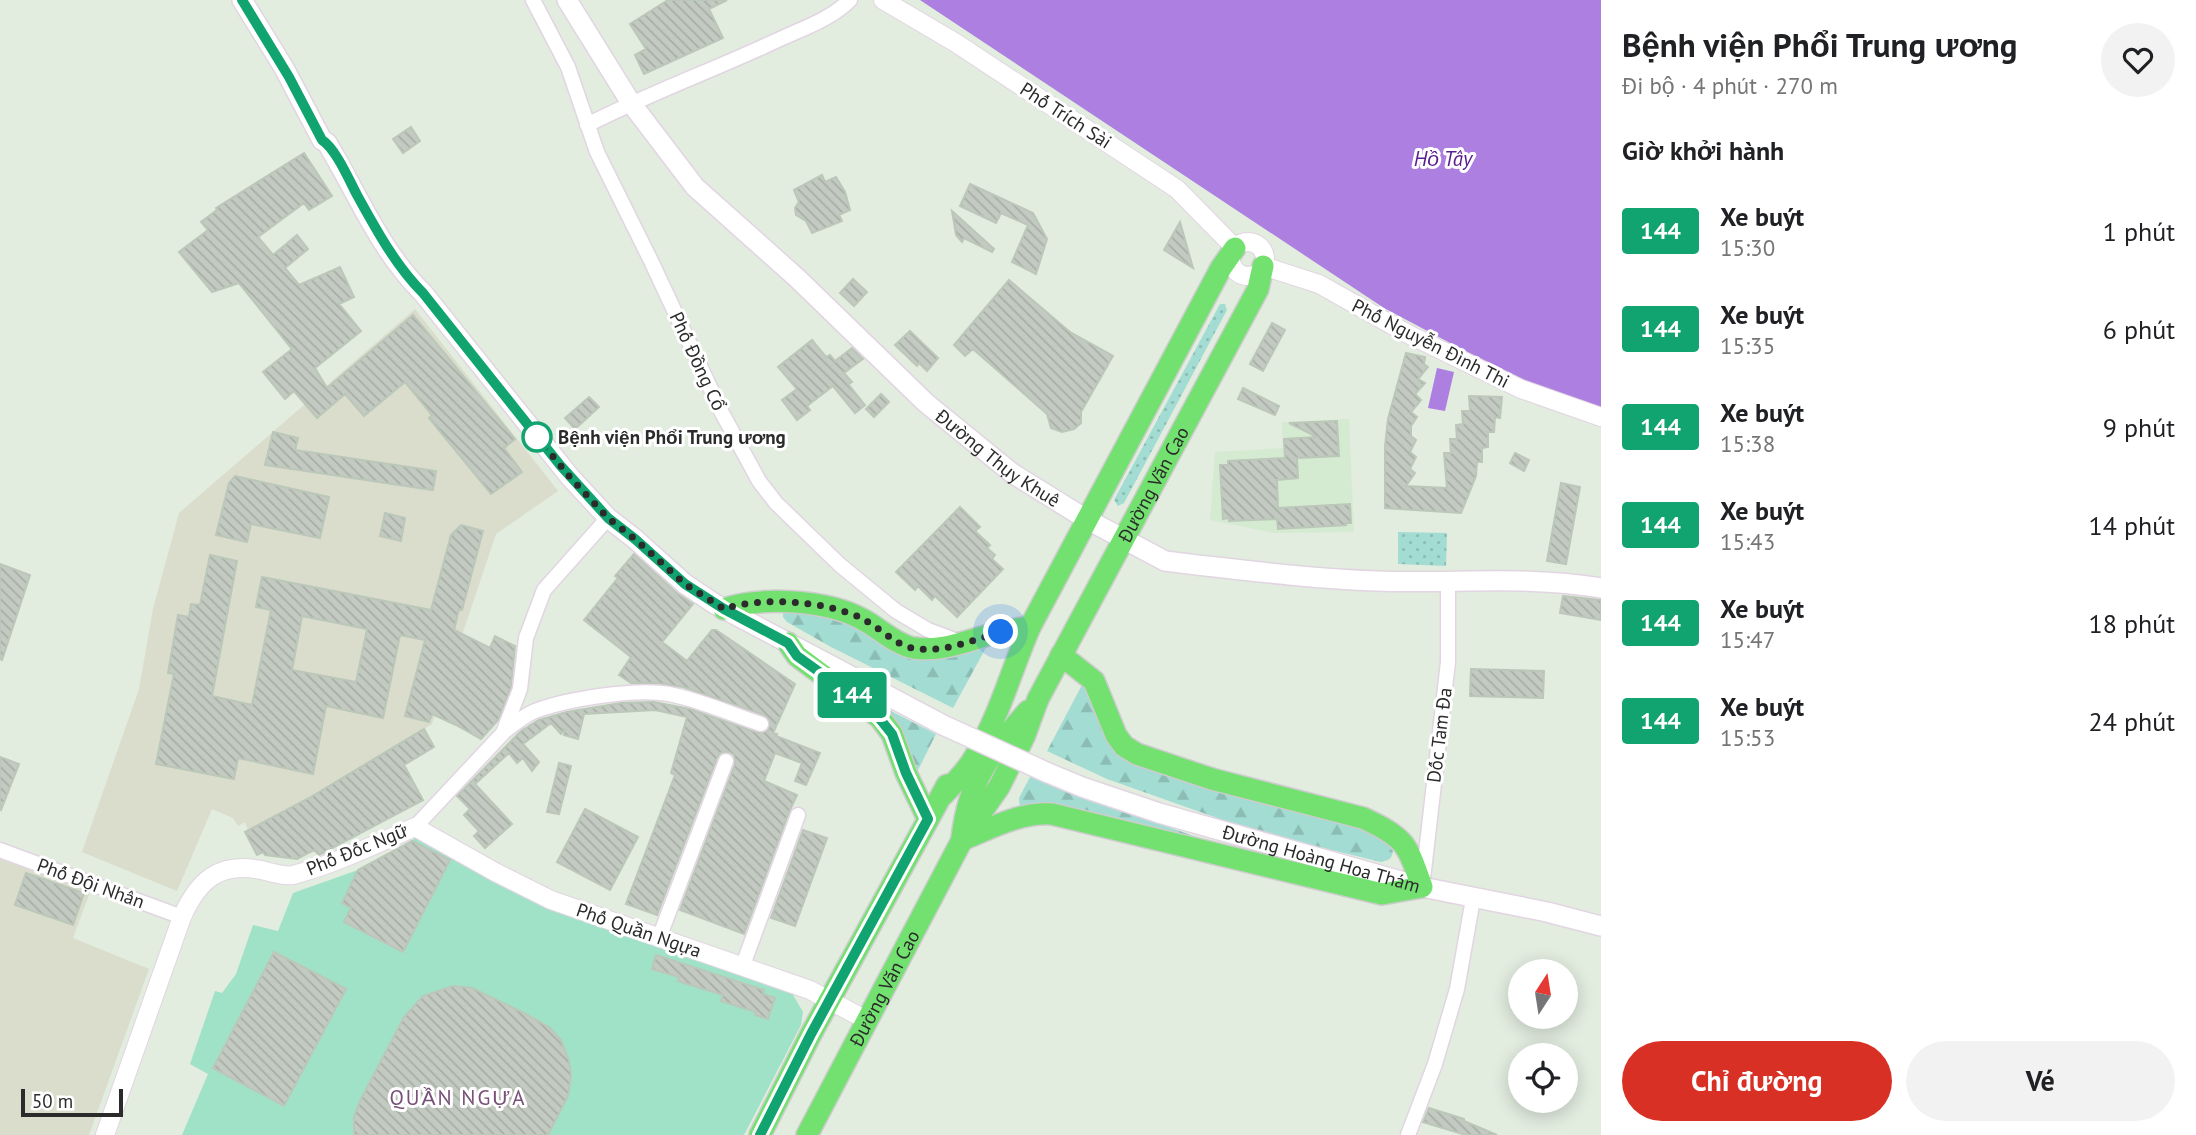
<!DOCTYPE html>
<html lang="vi">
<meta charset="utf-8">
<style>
:root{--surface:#fff;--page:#f2f2f2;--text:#202124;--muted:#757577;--accent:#d93025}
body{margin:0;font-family:"PT Sans",sans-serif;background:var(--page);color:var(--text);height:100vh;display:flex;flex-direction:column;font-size:26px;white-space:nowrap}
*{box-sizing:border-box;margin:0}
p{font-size:23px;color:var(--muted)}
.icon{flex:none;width:38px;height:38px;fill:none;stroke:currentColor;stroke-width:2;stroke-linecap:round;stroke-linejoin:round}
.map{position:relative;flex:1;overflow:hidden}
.panel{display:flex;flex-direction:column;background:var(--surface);width:595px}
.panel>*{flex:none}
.badge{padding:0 14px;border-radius:5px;font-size:24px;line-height:46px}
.needle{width:46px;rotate:12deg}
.buttons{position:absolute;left:1508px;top:959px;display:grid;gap:14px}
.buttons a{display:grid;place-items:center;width:70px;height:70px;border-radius:50%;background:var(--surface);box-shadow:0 4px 18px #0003;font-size:35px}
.scale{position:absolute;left:21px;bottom:18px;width:102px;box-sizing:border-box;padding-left:7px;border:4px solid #2b2b2b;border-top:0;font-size:19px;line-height:24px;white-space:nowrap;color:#2b2b2b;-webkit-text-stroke:5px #fff;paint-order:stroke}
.you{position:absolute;width:35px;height:35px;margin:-18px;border:5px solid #fff;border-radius:50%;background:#1a73e8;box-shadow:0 0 0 10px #1a73e833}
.map>.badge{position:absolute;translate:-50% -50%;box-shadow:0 0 0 4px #fff}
h2{padding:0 21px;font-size:26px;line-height:63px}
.round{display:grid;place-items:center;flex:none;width:74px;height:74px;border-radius:37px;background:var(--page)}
.overview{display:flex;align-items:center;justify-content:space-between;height:119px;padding:0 21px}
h1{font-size:33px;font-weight:700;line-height:52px}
.primary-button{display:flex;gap:14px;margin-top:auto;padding:14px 21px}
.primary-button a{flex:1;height:80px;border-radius:42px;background:var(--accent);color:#fff;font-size:28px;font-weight:700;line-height:80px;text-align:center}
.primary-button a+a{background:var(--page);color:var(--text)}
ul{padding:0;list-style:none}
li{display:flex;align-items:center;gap:21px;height:98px;padding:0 21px}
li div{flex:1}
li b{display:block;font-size:26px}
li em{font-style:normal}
li .badge{min-width:77px;font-weight:700;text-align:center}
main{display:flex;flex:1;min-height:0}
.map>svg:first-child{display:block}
.education{fill:#d4ebd1}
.medical{fill:#daddcc}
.green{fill:url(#green-dots)}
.forest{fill:url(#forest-firs)}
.pitch{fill:#9fe2c8}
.water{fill:#ac7fe1}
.building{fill:url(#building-back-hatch);stroke:#bbc7b9;stroke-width:2;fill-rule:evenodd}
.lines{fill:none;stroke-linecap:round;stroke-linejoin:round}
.minor-casing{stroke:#e2d5e2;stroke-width:17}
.tertiary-casing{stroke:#e2d5e2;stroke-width:20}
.secondary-casing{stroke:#e2d5e2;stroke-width:22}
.primary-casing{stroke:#ccc;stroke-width:24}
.minor{stroke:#fff;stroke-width:14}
.tertiary{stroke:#fff;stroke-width:18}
.secondary{stroke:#fff;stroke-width:19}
.primary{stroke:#73e16f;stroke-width:21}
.secondary-bridge-casing{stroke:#e2d5e2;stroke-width:22;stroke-linecap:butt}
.secondary-bridge{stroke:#fff;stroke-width:19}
.line-casing{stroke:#fff;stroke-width:16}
.line{stroke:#11a471;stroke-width:10}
.walk{stroke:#2b2b2b;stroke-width:7;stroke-dasharray:0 12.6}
.stop-dot{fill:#fff;stroke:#11a471;stroke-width:3.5}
.labels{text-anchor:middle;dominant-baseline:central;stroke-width:6;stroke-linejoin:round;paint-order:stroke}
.street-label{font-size:19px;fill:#2b2b2b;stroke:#fff}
.stop-label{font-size:19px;font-weight:bold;fill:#2b2b2b;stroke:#fff;text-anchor:start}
.water-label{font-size:21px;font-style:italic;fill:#5a1d8e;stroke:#fff}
.neighbourhood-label{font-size:21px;letter-spacing:2px;fill:#775177;stroke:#fff}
</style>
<main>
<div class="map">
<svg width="1601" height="1135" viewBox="0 0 1601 1135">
<defs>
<pattern id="green-dots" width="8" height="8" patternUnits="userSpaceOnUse" patternTransform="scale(1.75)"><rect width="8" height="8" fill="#a2dcd3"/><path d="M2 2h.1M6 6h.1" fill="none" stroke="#8cbdb5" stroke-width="1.8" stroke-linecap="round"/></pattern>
<pattern id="forest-firs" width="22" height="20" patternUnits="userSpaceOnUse" patternTransform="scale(1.75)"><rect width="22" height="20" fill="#a2dcd3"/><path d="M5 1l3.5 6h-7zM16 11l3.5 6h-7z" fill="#8cbdb5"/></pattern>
<pattern id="building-back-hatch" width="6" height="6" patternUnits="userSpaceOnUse" patternTransform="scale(1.75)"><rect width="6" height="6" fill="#c3cac1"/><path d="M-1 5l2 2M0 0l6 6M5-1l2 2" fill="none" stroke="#a8aea6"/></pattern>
</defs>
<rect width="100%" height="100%" fill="#e2ecdf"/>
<path class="education" d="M1349 419 1354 532 1274 533 1210 520 1215 452 1283 448 1282 422Z"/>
<path class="medical" d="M415 309 558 491 496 534 432 724 327 787 248 830 245 822 238 826 233 818 212 809 177 891 82 852 139 689 153 609 179 513Z
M0 859 90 892 73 938 149 969 89 1135H0Z"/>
<path class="green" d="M1220 304H1225L1227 310 1124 503 1118 506 1114 500Z
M1398 532 1447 533 1446 566 1398 564Z"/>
<path class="forest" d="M787 610 832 613 893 645 988 644 953 708 831 647 787 622 783 617V612Z
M1082 685 1087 688 1107 736 1347 820 1378 834 1393 851C1392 859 1389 860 1381 862L1254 831 1107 779 1047 751Z
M869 700 936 734 915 776Z
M1030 777 1210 842 1020 808 1019 798Z"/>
<path class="pitch" d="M416 836 792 993 803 1012 801 1025 744 1135H182L208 1074 190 1064 215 991 222 993 236 974 253 925 278 931 293 893 358 870 412 841Z"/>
<path class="water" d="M920 0H1601V409L1520 380 1384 308Z
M1437 368 1454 372 1445 411 1428 408Z"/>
<path class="building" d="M668 0H727L709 9 723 38 644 74 635 55 646 49 630 24Z
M411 127 420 141 403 153 393 139Z
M304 153 332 196 309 210 304 203 258 237 273 255 297 235 308 249 285 268 299 285 340 267 354 297 339 304 361 331 315 368 327 388 413 315 515 439 504 448 522 472 491 494 429 418 432 415 405 382 364 416 345 394 317 418 294 391 285 399 263 372 292 349 239 283 212 292 179 252 208 230 201 222 217 210 216 208Z
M822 175 825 182 836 177 845 192 850 210 839 215 842 221 812 233 806 221 796 215 795 208 799 202 794 190Z
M970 184 1033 213 1047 239 1036 274 1012 262 1028 225 1001 213 996 223 960 206Z
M952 211 994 249 992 252 964 238 962 242 956 235Z
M1180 222 1193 268 1164 250Z
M853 279 867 292 854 306 840 293Z
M1009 280 1070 332 1113 356 1081 412V423L1074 429 1062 432 1051 428 1047 414 973 349 965 356 954 345Z
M1272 323 1285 330 1263 371 1250 364Z
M910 331 938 358 927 371 919 363 917 366 895 345Z
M812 340 826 357 830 355 835 361 852 348 863 359 844 373 852 382 848 384 865 405 855 413 833 386 807 406 810 410 797 420 782 400 797 389 778 367Z
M1406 353 1425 357 1424 364 1428 367 1418 379 1425 383 1415 394 1421 400 1411 412 1417 417 1411 426V436L1416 440 1410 452 1416 457 1410 469 1415 473 1406 486 1447 488 1444 453H1451L1450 439H1457L1456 425 1463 424 1462 411H1470L1469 396 1502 397 1500 418 1495 417 1494 432H1488V447L1482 448V462H1477L1476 476 1461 513 1385 508V446L1388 419Z
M1243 388 1279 406 1275 415 1238 399Z
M881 394 889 402 874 417 866 409Z
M589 397 599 407 575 429 565 418Z
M1337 421 1339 456 1297 458 1298 478 1277 480 1278 508 1350 504 1351 523H1345L1346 525 1278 529 1277 519 1229 521V518L1223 519 1220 465H1228V461L1285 458 1284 439 1317 437 1289 423Z
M273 432 298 438 295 450 436 471 433 490 265 465Z
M1515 453 1529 460 1524 471 1510 463Z
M235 476 329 497 320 538 251 524 247 542 216 535 229 483Z
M1561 483 1580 487 1566 564 1547 561Z
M960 507 980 527 975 531 990 545 987 548 995 555 992 559 1003 569 957 617 935 596 932 600 918 586 915 590 896 572Z
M385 513 405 518 401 541 380 536Z
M461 525 483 531 462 610 459 609 454 630 490 648 495 636 515 646 511 687 498 720 481 739 456 725 432 714 429 722 405 716 425 640 400 635 383 718 326 706 313 774 238 758 234 779 156 764 174 674 168 673 178 615 189 617 191 604 200 605 210 555 237 561 212 696 252 705 271 610 256 607 262 577 431 610 451 535ZM302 616 367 629 356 682 292 670Z
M634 554 677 593 693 604 662 642 687 661 712 630H716L795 684 773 733 777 734 776 736 820 753 806 785 795 781 802 763 775 753 768 771 764 781 797 795 789 812 744 934 680 910 735 764 734 755 729 752 720 753 717 758 657 915 626 904 675 775 671 773 687 717 655 710 584 714 578 739 564 735 565 729 561 734 551 723 523 744 539 762 532 771 523 758 517 763 509 753 475 784 512 824 485 848 474 836 479 831 464 815 470 809 457 796 521 731 539 720 567 712 621 703 654 702 690 709 758 733 768 731 770 722 764 715 683 687 656 683H631L619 675 631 657 584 620 618 578 615 576Z
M0 564 30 575 2 660 0 659Z
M1563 596 1601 600V620L1560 613Z
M1471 669 1544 671 1543 698 1470 696Z
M424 729 434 747 404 765 423 800 319 855 314 850 297 859 265 855 263 852 257 855 245 832 309 798Z
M0 757 19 764 1 810 0 809Z
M559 763 571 766 559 814 547 812Z
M585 809 638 837 610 890 557 862Z
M803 830 827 838 795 926 771 918Z
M412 841 450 860 403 952 344 922 351 908 342 903 358 870Z
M26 873 84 893 73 925 15 905Z
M274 952 346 989 284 1106 213 1068Z
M656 955 764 990 763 994 775 998 768 1019 755 1015 756 1012 721 1001 723 995 678 981 679 977 652 969Z
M453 986 472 988 522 1012 549 1027 561 1040 569 1061 571 1075 568 1096 548 1135H354V1117L360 1101 404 1017 423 996Z
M1429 1108 1464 1119V1121L1497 1135H1466L1423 1122Z"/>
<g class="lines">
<g class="minor-casing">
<path id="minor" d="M533 0 568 67 597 152 652 263 722 413 759 481 776 503 840 565 896 611 928 630 960 642
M587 125C650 93 716 69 780 39 804 28 831 19 850 0
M504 732C514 724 523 716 535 711 567 699 635 688 669 694 700 700 731 714 761 724
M415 827 503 733 520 689 526 638 544 590 608 518
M0 850 182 917
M1423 879 1448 662V582
M659 938 726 761
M743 965 798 815
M1408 1135 1435 1064 1457 989 1473 899"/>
</g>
<g class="tertiary-casing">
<path id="tertiary" d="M883 0 956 43 1177 189 1235 248
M1231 259a17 17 0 1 1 34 0a17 17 0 1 1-34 0Z
M1263 266 1319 284 1408 334 1521 389 1601 417
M105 1135 182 917C198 881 219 861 261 870 271 872 284 877 293 875 335 864 376 844 415 827L495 872 551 900 810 990 868 1021"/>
</g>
<g class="secondary-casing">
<g id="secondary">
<path d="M242 0 284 68 322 140 327 143C357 193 381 252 423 293L570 477 608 518 635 539 685 584 715 604 943 725"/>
<path id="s1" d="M567 0 631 103 695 187 797 278 926 403 1012 473 1086 519 1165 561 1189 564C1251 571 1314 579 1376 581 1452 584 1526 575 1601 588"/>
<path id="s2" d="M1046 772 1082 787 1159 813 1422 887 1547 912 1601 926"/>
</g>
</g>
<g class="primary-casing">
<g id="primary">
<path d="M724 609C762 596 827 600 862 619 878 627 896 645 914 648 943 652 970 640 998 632 1009 630 1020 628 1030 627"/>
<path d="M788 643 797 656 880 718 892 734 906 773 928 819"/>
<path d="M942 796C953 784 966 772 974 758 999 717 1011 671 1030 627L1221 268 1235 248"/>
<path d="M962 838C969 779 990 754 1028 711"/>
<path d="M962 840C991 828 1020 812 1052 814L1382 894 1422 887C1407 844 1406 838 1363 818L1212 779 1137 754 1124 746 1116 735 1094 681 1061 655"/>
<path d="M760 1135 811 1034 947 785"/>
<path id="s3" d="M807 1135 962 840 999 787 1024 737 1038 699 1258 289 1263 266"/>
</g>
</g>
<use href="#minor" class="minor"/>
<use href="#tertiary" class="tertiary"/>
<use href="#secondary" class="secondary"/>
<use href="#primary" class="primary"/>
<g class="secondary-bridge-casing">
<path id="secondary-bridge" d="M943 725 1046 772"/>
</g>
<use href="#secondary-bridge" class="secondary-bridge"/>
</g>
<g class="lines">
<g class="line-casing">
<path id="line" d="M242 0 289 77 322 140C336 149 349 180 357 195 376 229 395 265 423 293L560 465 608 518 635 539 685 584 724 609 788 643 797 656 864 704 880 719 892 734 906 773 928 819 811 1034 760 1135"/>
</g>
<use href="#line" class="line"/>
<path class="walk" d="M537 437 570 477 608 518 635 539 685 584 724 609C761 596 826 601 861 618 878 626 894 644 912 648 941 654 973 640 1001 632"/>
</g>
<circle class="stop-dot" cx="537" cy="437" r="14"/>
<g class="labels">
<g class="street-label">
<text transform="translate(1066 115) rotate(33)">Phố Trích Sài</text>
<text transform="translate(1431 343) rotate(27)">Phố Nguyễn Đình Thi</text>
<text transform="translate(698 361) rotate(65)">Phố Đồng Cổ</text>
<text stroke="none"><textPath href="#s1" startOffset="634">Đường Thụy Khuê</textPath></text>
<text stroke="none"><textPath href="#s3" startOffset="738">Đường Văn Cao</textPath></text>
<text transform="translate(1439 735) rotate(-83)">Dốc Tam Đa</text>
<text transform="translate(357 849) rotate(-22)">Phố Đốc Ngữ</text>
<text stroke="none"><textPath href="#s2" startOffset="289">Đường Hoàng Hoa Thám</textPath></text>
<text transform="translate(91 883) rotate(20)">Phố Đội Nhân</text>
<text transform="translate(639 930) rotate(19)">Phố Quần Ngựa</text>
<text stroke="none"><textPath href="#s3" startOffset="166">Đường Văn Cao</textPath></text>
</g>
<g class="stop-label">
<text x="558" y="437">Bệnh viện Phổi Trung ương</text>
</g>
<g class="water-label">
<text x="1443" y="158">Hồ Tây</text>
</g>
<g class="neighbourhood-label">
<text x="458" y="1097">QUẦN NGỰA</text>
</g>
</g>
</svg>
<div class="buttons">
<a><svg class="needle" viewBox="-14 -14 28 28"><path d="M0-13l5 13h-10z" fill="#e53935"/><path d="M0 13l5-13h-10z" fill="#757577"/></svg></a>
<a><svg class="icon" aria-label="locate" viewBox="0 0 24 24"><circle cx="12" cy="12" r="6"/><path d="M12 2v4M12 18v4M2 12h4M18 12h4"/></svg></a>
</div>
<div class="scale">50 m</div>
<div class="you" style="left:1001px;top:632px"></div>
<b class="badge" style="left:852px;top:695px;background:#11a471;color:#fff">144</b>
</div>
<section class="panel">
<div class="overview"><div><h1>Bệnh viện Phổi Trung ương</h1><p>Đi bộ · 4 phút · 270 m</p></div><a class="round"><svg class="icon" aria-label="heart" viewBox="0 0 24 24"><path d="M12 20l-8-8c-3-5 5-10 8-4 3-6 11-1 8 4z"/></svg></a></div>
<h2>Giờ khởi hành</h2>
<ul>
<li><span class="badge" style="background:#11a471;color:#fff">144</span><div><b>Xe buýt</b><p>15:30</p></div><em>1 phút</em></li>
<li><span class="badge" style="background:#11a471;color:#fff">144</span><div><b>Xe buýt</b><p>15:35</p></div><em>6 phút</em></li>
<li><span class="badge" style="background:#11a471;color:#fff">144</span><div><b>Xe buýt</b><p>15:38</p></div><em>9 phút</em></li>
<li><span class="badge" style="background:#11a471;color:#fff">144</span><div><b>Xe buýt</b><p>15:43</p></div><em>14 phút</em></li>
<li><span class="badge" style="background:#11a471;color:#fff">144</span><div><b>Xe buýt</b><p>15:47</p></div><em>18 phút</em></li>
<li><span class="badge" style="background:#11a471;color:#fff">144</span><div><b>Xe buýt</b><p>15:53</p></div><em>24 phút</em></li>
</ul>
<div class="primary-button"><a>Chỉ đường</a><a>Vé</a></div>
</section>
</main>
